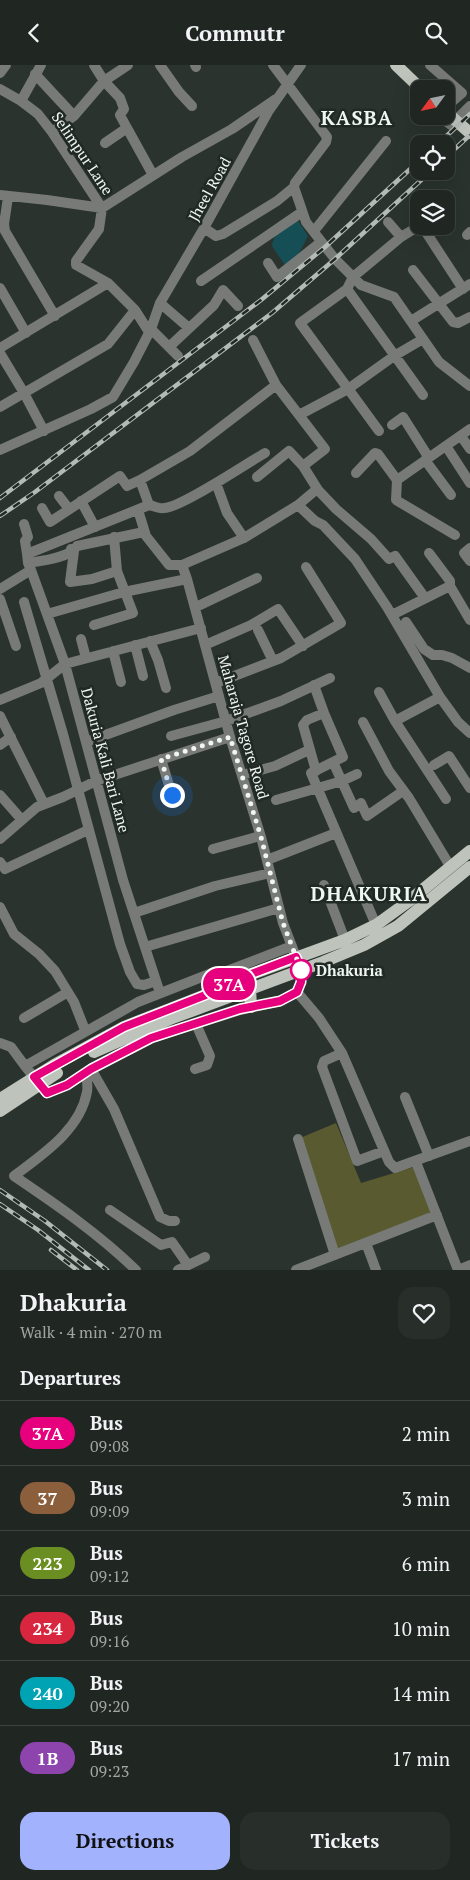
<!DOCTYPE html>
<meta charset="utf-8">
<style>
:root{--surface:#202622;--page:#282e2a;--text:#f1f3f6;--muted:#a2a5a5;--line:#3d4340;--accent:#a2b2fd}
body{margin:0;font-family:"PT Serif",serif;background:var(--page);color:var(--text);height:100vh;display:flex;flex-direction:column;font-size:19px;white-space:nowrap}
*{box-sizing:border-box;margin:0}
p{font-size:16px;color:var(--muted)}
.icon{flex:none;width:28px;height:28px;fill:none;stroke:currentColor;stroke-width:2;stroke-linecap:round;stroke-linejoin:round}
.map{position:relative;height:1205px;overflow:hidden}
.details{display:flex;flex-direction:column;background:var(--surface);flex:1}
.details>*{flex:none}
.badge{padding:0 10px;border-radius:16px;font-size:18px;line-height:32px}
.needle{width:32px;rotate:237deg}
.fabs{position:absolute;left:410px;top:15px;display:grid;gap:10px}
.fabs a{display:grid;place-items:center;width:45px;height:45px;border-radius:10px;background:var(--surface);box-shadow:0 5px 20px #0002,0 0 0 1px var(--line);font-size:25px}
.you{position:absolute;width:25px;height:25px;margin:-12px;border:4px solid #fff;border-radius:50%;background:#1a73e8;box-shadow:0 0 0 8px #1a73e833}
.map>.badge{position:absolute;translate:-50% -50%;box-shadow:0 0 0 2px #fff}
h2{padding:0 20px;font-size:19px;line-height:45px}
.round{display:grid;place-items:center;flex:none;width:52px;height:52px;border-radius:15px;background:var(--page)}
.summary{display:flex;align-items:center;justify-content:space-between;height:85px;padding:0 20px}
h1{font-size:24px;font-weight:600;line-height:38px}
.button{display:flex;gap:10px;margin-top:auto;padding:10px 20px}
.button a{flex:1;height:58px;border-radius:15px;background:var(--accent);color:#111;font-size:20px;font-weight:600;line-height:58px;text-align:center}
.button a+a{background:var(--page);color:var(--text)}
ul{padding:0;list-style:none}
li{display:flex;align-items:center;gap:15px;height:65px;padding:0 20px;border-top:1px solid var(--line)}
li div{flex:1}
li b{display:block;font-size:19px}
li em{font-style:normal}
li .badge{min-width:55px;font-weight:700;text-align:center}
header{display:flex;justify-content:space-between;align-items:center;height:65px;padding:0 20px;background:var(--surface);font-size:22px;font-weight:600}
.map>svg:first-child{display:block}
.green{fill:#595a30}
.water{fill:#154f55}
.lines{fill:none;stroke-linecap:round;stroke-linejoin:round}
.minor{stroke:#777a76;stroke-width:10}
.major{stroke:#bec4bb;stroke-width:12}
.rail-casing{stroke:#b4bbb6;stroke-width:4.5}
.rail{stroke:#202923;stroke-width:2.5;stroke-dasharray:8;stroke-linecap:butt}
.line-casing{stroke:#fff;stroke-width:11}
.line{stroke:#e6007e;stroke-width:8}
.walk{stroke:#f0f6f2;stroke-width:5;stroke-dasharray:0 9}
.stop-dot{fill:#fff;stroke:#e6007e;stroke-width:2.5}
.labels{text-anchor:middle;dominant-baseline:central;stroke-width:5;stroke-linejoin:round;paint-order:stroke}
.street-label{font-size:15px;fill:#f0f6f2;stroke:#202923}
.stop-label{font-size:15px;font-weight:bold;fill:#f0f6f2;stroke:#202923;text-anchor:start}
.district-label{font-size:20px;font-weight:bold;letter-spacing:1px;fill:#f0f6f2;stroke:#202923}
</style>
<header><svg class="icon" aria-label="back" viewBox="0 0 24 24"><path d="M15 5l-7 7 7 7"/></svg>Commutr<svg class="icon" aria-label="search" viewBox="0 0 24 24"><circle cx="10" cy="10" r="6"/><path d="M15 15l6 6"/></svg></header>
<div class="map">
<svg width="470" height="1205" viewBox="0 0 470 1205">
<rect width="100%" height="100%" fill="#2a332d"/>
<path class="green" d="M336 1058 361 1118 414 1102 432 1149 336 1188 300 1073Z"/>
<path class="water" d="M297 154 308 171 295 196 285 200 272 181C274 166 285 161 297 154Z"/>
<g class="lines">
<path class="minor" d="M94 0 104 16 120 33 124 44 120 50 127 63 105 78
M160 0 179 27 192 41
M195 0 196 2
M273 0 327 72 326 77 295 118 294 122 306 157 335 194 361 220 394 232 439 297 470 321
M430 0 462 28 446 42
M0 8 6 0
M35 9 74 51
M0 24 21 36 38 49 52 67 102 143 99 164 76 196V200L108 218 135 245 149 267
M21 36 41 0
M439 51 451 60 470 41
M127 63 153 110
M52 67 74 51 104 16 128 0
M0 130 47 135 102 143 182 92 232 64 276 34
M8 132 4 159 5 166 55 251
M388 157 401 172
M422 161 463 224
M204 163 216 171 223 169 277 136 294 122
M314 166 386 76
M467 170 470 167
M268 198 277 212 321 177
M413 205 453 257 458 258 470 252
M201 216 302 147
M0 223 26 268
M347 224 423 330
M160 238 189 263
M411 256 470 219
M151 264 178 291
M253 275 276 320 325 384 303 401 318 425 336 444 371 474 389 494 395 491 425 533
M169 282 214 240 223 225 238 241
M0 283 108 218
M0 288 24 328 44 366
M0 342 108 279 135 245
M299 350 348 324 394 291 423 274
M392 360 403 352 429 393
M379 366 300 258 347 224 353 212 401 172 419 161
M461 371 470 384
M446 381 470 418
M0 385 91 344 113 332 134 297 151 264 160 238 204 163 268 47 301 0
M425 395 451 430
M356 408 375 388 378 389 397 415 396 435 455 470
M257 412 289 386 303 401
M397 415 470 364
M216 418 227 448 244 473
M59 431 69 444
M81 436 95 462
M149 440C154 441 160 444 164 443 181 443 247 398 265 388
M298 440 317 424
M42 443 50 457 120 411 127 421 140 415
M138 445 146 471 169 500H182L187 514 230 672 261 772 283 858 301 905V917L297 927 280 936 240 945 151 973 91 1004 67 1020 47 1028 25 1001 138 937 212 908 227 906 292 881
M24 459 28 472 25 476 27 489
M470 483 464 488 470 496
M71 484 74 486 70 517 92 514 117 506
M429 488 450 516V521
M28 498C41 496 70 493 77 481L144 467
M182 500 244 473 298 440 315 456 323 460 355 494 387 542 440 632 458 657 470 668
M31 505 28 498 27 489 149 440 140 415 190 386 276 320
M0 524 31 505 65 599 123 815 160 928
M0 534 16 581
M24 537 63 669 120 879 130 907 137 919 144 920 156 916
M196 542 257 513
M47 549 124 527 187 514
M392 550 450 521 470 555
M406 557 424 584 433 590H442L452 593 470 603
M94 560 133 548 117 506 114 472
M258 565 273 596
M81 574 86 593
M150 576 158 595 166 623
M135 580 143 611
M205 580 251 560 278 544 303 581
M113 586 121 617
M216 618 281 593 341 558 306 502
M314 620 324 648 343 692 311 708 376 860
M379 627 395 656 446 734
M0 635 41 618 65 599 201 563
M0 651 44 739
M395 656 440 632
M363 657 389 706 409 733 450 801
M171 671 226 656 281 636 330 613
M86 677 174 645 219 631
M0 680 11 672
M161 694 172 730
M333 697 354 743 361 738 367 751 403 726
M434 700 449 691 470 723
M316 706 303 660 307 655 324 648
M242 710 275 701 309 685
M0 730 22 755
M276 735 342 716 357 709
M0 774 37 742 63 732 96 716 230 672
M213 784 260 771
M267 795 336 768
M0 797 5 804 88 765
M324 820 345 875
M0 842 14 869 39 889 55 906 74 937 85 965
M134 848 215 821 270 808
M145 882 279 843
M297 927 319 953 342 988 389 1097 395 1103 470 1076
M24 953 68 927
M0 978 11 982 25 1001
M342 988 324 996 322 1002 357 1096 384 1086
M91 1004 114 1044 160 1152 169 1156H175
M195 1004 207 1000 210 991 196 959
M86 1008C87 1014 88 1021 87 1027 80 1065 43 1089 14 1111 57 1140 99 1169 136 1205
M405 1032 429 1091
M298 1074 335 1190
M416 1097 458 1205
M110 1145 161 1180 172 1177 188 1200
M366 1178 376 1205
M178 1205 205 1192
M296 1205 437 1150
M458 1205 470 1200"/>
<path class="major" d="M396 0 421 24
M446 47 470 68
M250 923 251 942
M94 987 170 954 323 897 364 880 398 861 470 802
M0 1034 54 1000 124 962 203 931 246 911 345 875 376 860 409 836 470 786
M0 1046 57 1008"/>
<g class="rail-casing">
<path id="rail" d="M438 79 470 49
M446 92 470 70
M0 433 261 235 325 182 419 96
M0 451 35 427 272 248 335 194 431 106
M0 1125 45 1156 107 1205
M0 1139 38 1165 89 1205
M51 1185 77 1205"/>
</g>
<use href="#rail" class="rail"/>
</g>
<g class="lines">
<g class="line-casing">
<path id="line" d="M296 892 301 905V917L297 927 280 936 240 944 151 973 91 1004 67 1020 47 1028 34 1012 124 962 203 931 246 911Z"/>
</g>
<use href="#line" class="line"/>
<path class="walk" d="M172 730 161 694 230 672 261 772 283 858 301 905"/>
</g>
<circle class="stop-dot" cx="301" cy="905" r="10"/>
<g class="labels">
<g class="street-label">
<text transform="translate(83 88) rotate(56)">Selimpur Lane</text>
<text transform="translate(209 124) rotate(-61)">Jheel Road</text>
<text transform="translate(244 662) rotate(74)">Maharaja Tagore Road</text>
<text transform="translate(106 695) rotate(75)">Dakuria Kali Bari Lane</text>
</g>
<g class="stop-label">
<text x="316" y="905">Dhakuria</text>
</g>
<g class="district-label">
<text x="357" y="52">KASBA</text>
<text x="369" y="828">DHAKURIA</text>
</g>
</g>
</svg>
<div class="fabs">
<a><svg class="needle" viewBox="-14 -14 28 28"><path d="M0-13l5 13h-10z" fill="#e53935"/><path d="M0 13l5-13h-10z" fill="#a2a5a5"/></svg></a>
<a><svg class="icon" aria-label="locate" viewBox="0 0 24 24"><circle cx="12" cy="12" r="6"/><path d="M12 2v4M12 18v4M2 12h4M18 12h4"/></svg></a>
<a><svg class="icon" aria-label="layers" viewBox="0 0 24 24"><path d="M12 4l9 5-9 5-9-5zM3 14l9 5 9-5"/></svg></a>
</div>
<div class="you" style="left:172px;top:730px"></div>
<b class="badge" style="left:229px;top:919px;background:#e6007e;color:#fff">37A</b>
</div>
<section class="details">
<div class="summary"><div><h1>Dhakuria</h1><p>Walk · 4 min · 270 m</p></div><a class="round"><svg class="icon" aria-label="heart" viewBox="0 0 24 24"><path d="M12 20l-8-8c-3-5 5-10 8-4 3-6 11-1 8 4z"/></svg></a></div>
<h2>Departures</h2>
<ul>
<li><span class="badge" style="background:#e6007e;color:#fff">37A</span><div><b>Bus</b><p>09:08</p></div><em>2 min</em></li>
<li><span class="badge" style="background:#8b5e3c;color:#fff">37</span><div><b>Bus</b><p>09:09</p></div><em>3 min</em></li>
<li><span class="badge" style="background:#6b8e23;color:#fff">223</span><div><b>Bus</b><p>09:12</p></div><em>6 min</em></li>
<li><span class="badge" style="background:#d7263d;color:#fff">234</span><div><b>Bus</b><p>09:16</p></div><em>10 min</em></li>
<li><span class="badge" style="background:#00a3b4;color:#fff">240</span><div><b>Bus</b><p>09:20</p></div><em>14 min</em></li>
<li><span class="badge" style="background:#8e44ad;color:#fff">1B</span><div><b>Bus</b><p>09:23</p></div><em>17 min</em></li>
</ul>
<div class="button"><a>Directions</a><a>Tickets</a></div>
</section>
